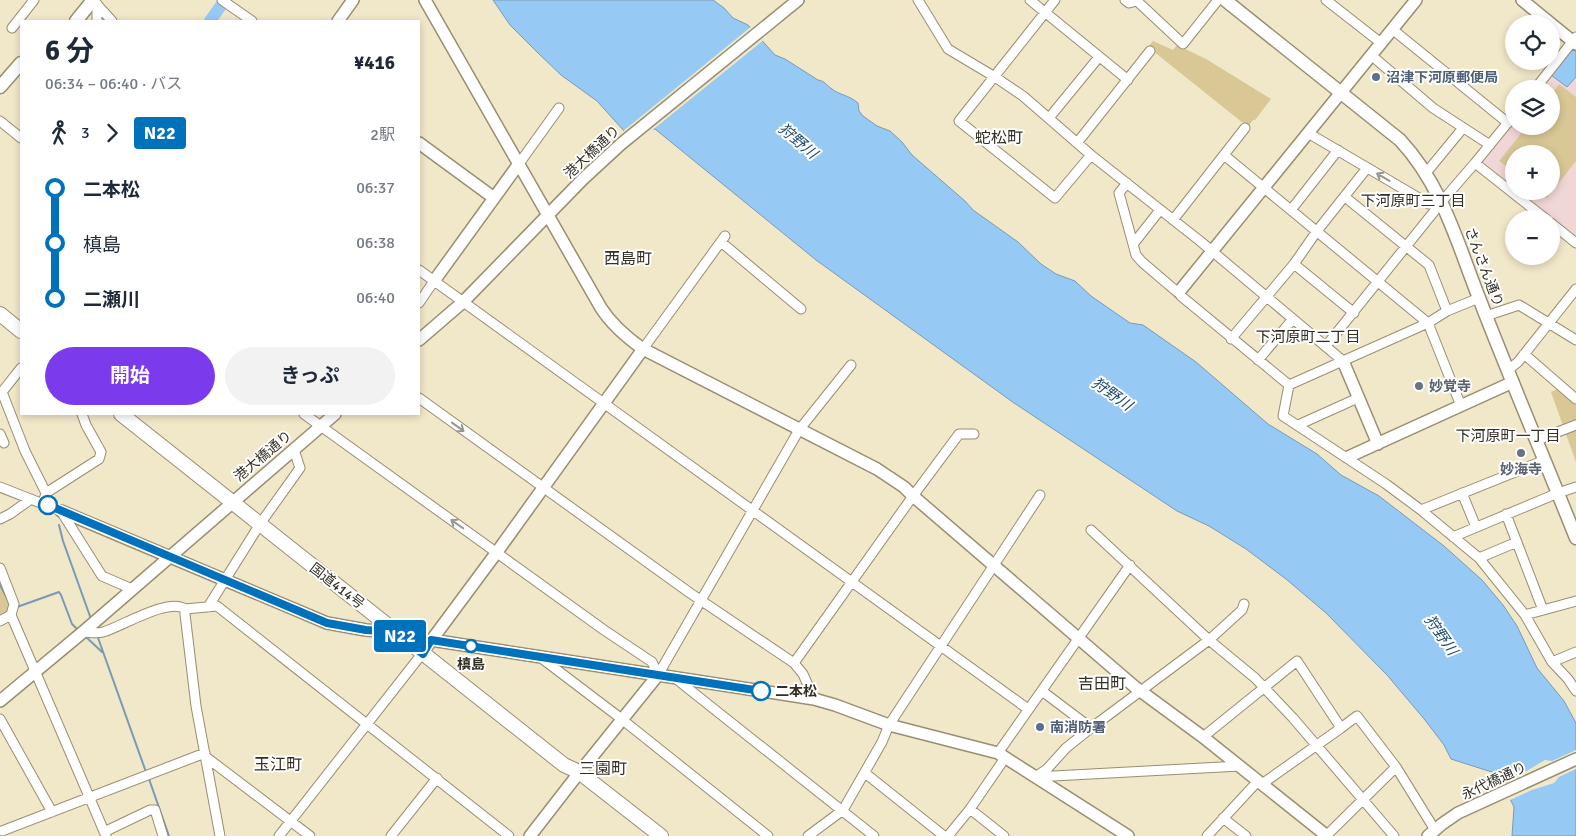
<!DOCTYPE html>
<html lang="ja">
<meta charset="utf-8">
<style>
:root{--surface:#fff;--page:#f2f2f3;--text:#1f2937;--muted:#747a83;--accent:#7c3aed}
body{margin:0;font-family:Signika,"Noto Sans JP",sans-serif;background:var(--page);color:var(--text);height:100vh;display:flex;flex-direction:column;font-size:19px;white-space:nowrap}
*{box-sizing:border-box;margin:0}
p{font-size:16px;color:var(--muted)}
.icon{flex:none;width:28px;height:28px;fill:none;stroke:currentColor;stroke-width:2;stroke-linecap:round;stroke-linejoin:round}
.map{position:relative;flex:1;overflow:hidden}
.side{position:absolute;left:20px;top:20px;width:400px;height:395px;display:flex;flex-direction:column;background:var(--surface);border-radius:0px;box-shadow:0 2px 8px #0003}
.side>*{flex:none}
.badge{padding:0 10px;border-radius:4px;font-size:18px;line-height:32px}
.tools{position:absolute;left:1505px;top:15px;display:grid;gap:10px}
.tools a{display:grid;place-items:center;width:55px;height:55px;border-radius:50%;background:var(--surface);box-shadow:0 2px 8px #0003;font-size:25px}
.map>.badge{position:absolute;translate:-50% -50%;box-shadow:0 0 0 2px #fff}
.legs{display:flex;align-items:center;gap:8px;height:55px;padding:0 25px;font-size:16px}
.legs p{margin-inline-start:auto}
.overview{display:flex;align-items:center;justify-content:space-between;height:85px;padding:0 25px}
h1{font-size:28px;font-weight:700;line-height:38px}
.cta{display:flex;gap:10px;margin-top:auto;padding:10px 25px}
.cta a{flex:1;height:58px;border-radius:30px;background:var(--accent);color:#fff;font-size:20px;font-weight:700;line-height:58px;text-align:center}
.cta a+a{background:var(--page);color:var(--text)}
ul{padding:0 25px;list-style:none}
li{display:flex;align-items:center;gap:18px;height:55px;font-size:19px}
li i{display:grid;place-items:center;width:8px;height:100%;margin:0 6px;background:currentColor}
li i::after{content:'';width:12px;height:12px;margin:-6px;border:4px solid;border-radius:50%;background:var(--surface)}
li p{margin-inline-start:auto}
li:first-child i{background:linear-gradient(#0000 50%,currentColor 0)}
li:last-child i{background:linear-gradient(currentColor 50%,#0000 0)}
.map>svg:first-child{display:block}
.education{fill:#f1d6d7}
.green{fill:#d9c896}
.water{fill:#97c9f5;stroke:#799ab6}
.pier{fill:#f1e7c9}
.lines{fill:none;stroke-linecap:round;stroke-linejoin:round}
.stream{stroke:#799ab6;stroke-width:2}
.river{stroke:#97c9f5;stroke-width:12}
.minor-casing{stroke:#988e73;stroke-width:11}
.tertiary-casing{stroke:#988e73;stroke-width:14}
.secondary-casing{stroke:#988e73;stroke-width:15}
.trunk-casing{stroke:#988e73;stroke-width:16}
.minor{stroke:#fff;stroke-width:9}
.tertiary{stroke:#fff;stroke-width:11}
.secondary{stroke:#fff;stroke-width:12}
.trunk{stroke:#fff;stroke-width:14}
.oneway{stroke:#989691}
.line-1-casing{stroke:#fff;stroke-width:11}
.line-1{stroke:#0072bc;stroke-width:8}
.service-dot{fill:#5c6f8a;stroke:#fff;stroke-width:2}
.worship-dot{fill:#6b7280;stroke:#fff;stroke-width:2}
.stop-1-dot{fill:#fff;stroke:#0072bc;stroke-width:2.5}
.labels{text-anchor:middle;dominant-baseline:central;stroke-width:4;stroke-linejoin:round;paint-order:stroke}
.service-label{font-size:14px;font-weight:bold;fill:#4e5e75;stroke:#fff;text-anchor:start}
.street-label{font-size:14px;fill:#322e23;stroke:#fff}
.worship-label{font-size:14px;font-weight:bold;fill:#5b616d;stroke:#fff;text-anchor:start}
.stop-label{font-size:14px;font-weight:bold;fill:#322e23;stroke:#fff}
.water-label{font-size:15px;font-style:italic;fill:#1e4b70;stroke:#fff}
.neighbourhood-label{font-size:15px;fill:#322e23;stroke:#fff}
.quarter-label{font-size:16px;fill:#322e23;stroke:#fff}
</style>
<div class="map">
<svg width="1576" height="836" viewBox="0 0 1576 836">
<rect width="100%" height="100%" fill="#f1e7c9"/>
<path class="education" d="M1570 49H1576V237L1519 191H1551V154H1514V187L1481 160 1514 119V126H1551V89H1538Z"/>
<path class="green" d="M1153 41 1173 50 1177 45 1206 59 1271 99 1255 120H1253L1248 127 1148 47Z
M1559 84 1576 97V161L1547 198 1538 191H1551V154H1514V172L1499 161 1527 126H1551V95Z
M1562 387 1576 400V462L1551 392Z
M0 574 13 602 10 613 0 619Z"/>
<path class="water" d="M493 0H713L724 8 733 18 748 25 775 55 785 59 818 80C825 81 826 85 832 89 839 95 849 95 858 103L859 111 863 116 877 126 890 131 902 142 912 155 965 201 973 210 1018 242 1041 264 1056 274 1075 281 1091 296 1130 323 1143 325 1196 362 1268 424 1317 454 1341 475 1379 496 1444 546 1482 580 1503 605 1517 626 1537 668 1564 701 1576 723V836H1512L1514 807 1498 774 1451 759 1444 745 1425 720 1387 675 1326 613 1286 579 1246 549 1209 526 1177 511 1014 403 816 260 655 129 624 131 597 101 561 75 537 52 510 25Z
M1571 50 1576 51V77L1567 87 1551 75Z"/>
<path class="pier" d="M752 26 765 39 650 132H622Z
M1576 750V769L1559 777 1554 783 1532 790 1508 801 1499 782 1523 773 1545 760 1552 761Z"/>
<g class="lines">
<path class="stream" d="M59 525 63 541 91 619
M0 585 8 600
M17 607 59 592 61 595 72 624 78 630
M97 635 146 772
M85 636 102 652
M149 779 169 836"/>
<path class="river" d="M210 21 225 0"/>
<g class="minor-casing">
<path id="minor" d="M93 0 112 21
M222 0 252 21
M918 0 948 49 995 77 1023 96 1091 155 1200 241 1343 361
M1030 0 1128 80
M1055 0 959 121 1055 198 1091 155
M1125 0 1129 3 1137 1 1183 44 1218 0
M1326 0 1381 43
M97 21V4
M12 28 34 0
M1392 29 1508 123
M1371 55 1433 108 1490 145
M1535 89 1576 37
M1049 118 1099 57
M0 121 21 138
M1308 133 1429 204 1441 203
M1077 143 1150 51
M1224 155 1428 323 1461 406
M1475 163 1546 219
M518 165 559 108
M1426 173 1463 128
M1127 183 1119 193 1136 255 1142 262 1176 291 1179 292 1181 296 1289 385
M1345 197 1429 265 1447 311
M1291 210 1338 150
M1173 220 1245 128
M1551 223 1576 243
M721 242 801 309
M1134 243 1160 210
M1294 264 1354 313
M419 270 1028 709
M419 303 434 281
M1486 316 1519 305 1576 340
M1231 339 1294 264 1317 231 1367 168
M1326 346 1449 193 1475 163 1514 115
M643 349 725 236
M1524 354 1576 399
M1258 360 1293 319
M1508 370 1518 362 1576 289
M1289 385 1283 416 1386 484 1421 510 1479 558 1525 615 1552 662 1568 679 1576 691
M1289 385 1428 323 1447 311 1479 298
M0 392H2L21 368
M2 392 25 451 46 493
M419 398 690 593 794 663 803 674 814 699
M304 414 604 630 652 662 658 675
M1298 425 1358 398
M0 434 4 443
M1537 440 1576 425
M0 487 61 511 102 576 132 589
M1462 493 1476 527
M43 503 46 493 99 459 101 452 86 425 82 414
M1421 510 1545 460
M1506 514 1543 610
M0 519 10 514 31 499
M1091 530 1209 640 1255 678 1293 718 1394 836
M1453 537 1558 493 1576 487
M1479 558 1517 542
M0 568 14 604 11 615 0 621
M208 607 260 524 300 468 294 450
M185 609 217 606 509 836
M11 615 106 836
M1525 615 1576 601
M83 632C89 632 97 634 103 632 121 627 169 597 185 609V614L196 706 220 836
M540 657 619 717 768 836
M1552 662 1576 652
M794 663 913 496 959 434H974
M658 675 799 430 851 365
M675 678 874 836
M1042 691 1091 728
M0 719 52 812
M1203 737 1297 661 1341 728 1357 716 1396 767 1435 830
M998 753 1130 565
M206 757 310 836
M865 773 944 836
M1035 777 1047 769 1066 748 1091 728 1209 640 1242 610 1244 604
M1035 777 1240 766
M1262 784 1341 728
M970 809 1004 836
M1223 818 1246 836
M2 831 205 753
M104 832 150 810H155L163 836
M279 836 425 650
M391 836 437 778
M808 836 843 810 882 742 889 725 1040 495
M948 836 970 809 1005 758
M1207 836 1258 781
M1326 836 1396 767"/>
</g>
<g class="tertiary-casing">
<path id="tertiary" d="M425 0 601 308C612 325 626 337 643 349L877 469 904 487 913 496 1135 687 1203 737 1327 836
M1522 0 1576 44
M338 21 353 0
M419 143 494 198
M434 281 518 165
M1179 292 1416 0
M419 340 463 302 583 179 621 144 798 0
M1343 361 1378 444
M1348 457 1513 382
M61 511 327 623 366 630 395 632
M431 640 814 699 835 705 889 725 998 753 1128 836
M428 645 497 552 643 349
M0 701 83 632 335 414
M530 836 575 778 658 675
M1428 836 1442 824 1458 813 1576 759"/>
</g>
<g class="secondary-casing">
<path id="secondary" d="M1225 0 1400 140C1442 185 1457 242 1479 298 1510 378 1544 458 1576 538
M76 21 93 0
M0 87 21 63"/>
</g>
<g class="trunk-casing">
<path id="trunk" d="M0 314 21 331
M121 414 564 765 579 772 661 836"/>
</g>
<use href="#minor" class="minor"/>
<use href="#tertiary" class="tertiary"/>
<use href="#secondary" class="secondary"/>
<use href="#trunk" class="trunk"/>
</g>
<defs><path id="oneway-shaft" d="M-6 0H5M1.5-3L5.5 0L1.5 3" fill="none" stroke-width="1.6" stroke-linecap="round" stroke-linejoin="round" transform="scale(1.25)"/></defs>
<g class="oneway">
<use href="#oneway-shaft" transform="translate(1383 177) rotate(-149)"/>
<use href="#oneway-shaft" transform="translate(458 427) rotate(36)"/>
<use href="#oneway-shaft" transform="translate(457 524) rotate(-145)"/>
</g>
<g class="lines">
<g class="line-1-casing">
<path id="line-1" d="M48 505 327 623 366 630 395 632 423 654 431 640 761 691"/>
</g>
<use href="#line-1" class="line-1"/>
</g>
<g class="service-dot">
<circle cx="1376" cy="77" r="5"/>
<circle cx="1040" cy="727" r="5"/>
</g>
<g class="worship-dot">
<circle cx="1419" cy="386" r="5"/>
<circle cx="1521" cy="453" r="5"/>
</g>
<g class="stop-1-dot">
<circle cx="48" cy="505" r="9"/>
<circle cx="471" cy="646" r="6"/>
<circle cx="761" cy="691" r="9"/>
</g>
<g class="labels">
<g class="service-label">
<text x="1386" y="77">沼津下河原郵便局</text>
<text x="1050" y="727">南消防署</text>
</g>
<g class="street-label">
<text transform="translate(592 152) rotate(-43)">港大橋通り</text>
<text transform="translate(1484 267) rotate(69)">さんさん通り</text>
<text transform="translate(263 456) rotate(-40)">港大橋通り</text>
<text transform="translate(337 586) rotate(38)">国道414号</text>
<text transform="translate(1494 781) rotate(-25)">永代橋通り</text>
</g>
<g class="worship-label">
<text x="1429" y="386">妙覚寺</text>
<text x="1521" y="469" text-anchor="middle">妙海寺</text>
</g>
<g class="stop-label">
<text x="471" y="664">槙島</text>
<text x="775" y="691" text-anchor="start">二本松</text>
</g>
<g class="water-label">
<text transform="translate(798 141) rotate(40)">狩野川</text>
<text transform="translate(1112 394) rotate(35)">狩野川</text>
<text transform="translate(1441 635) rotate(55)">狩野川</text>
</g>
<g class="neighbourhood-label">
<text x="1413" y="201">下河原町三丁目</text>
<text x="1308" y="337">下河原町二丁目</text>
<text x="1508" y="436">下河原町一丁目</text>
</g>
<g class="quarter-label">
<text x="999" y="138">蛇松町</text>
<text x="628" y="259">西島町</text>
<text x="1102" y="684">吉田町</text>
<text x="278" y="765">玉江町</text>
<text x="603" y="769">三園町</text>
</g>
</g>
</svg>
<div class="tools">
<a><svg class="icon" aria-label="locate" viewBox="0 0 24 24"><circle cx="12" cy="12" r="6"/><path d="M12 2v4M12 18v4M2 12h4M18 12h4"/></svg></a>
<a><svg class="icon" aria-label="layers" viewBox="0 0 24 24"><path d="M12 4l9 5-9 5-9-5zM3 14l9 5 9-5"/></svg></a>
<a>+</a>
<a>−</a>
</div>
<b class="badge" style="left:400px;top:636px;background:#0072bc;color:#fff">N22</b>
<section class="side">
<div class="overview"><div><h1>6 分</h1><p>06:34 – 06:40 · バス</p></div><b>¥416</b></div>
<div class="legs"><svg class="icon" aria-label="walk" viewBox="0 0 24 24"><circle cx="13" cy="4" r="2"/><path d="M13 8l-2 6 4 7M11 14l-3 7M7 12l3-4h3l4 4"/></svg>3<svg class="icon" aria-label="forward" viewBox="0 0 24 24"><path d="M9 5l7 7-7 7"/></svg><b class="badge" style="background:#0072bc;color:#fff">N22</b><p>2駅</p></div>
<ul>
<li><i style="color:#0072bc"></i><b>二本松</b><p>06:37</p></li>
<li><i style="color:#0072bc"></i><span>槙島</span><p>06:38</p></li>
<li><i style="color:#0072bc"></i><b>二瀬川</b><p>06:40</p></li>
</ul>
<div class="cta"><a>開始</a><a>きっぷ</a></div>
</section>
</div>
